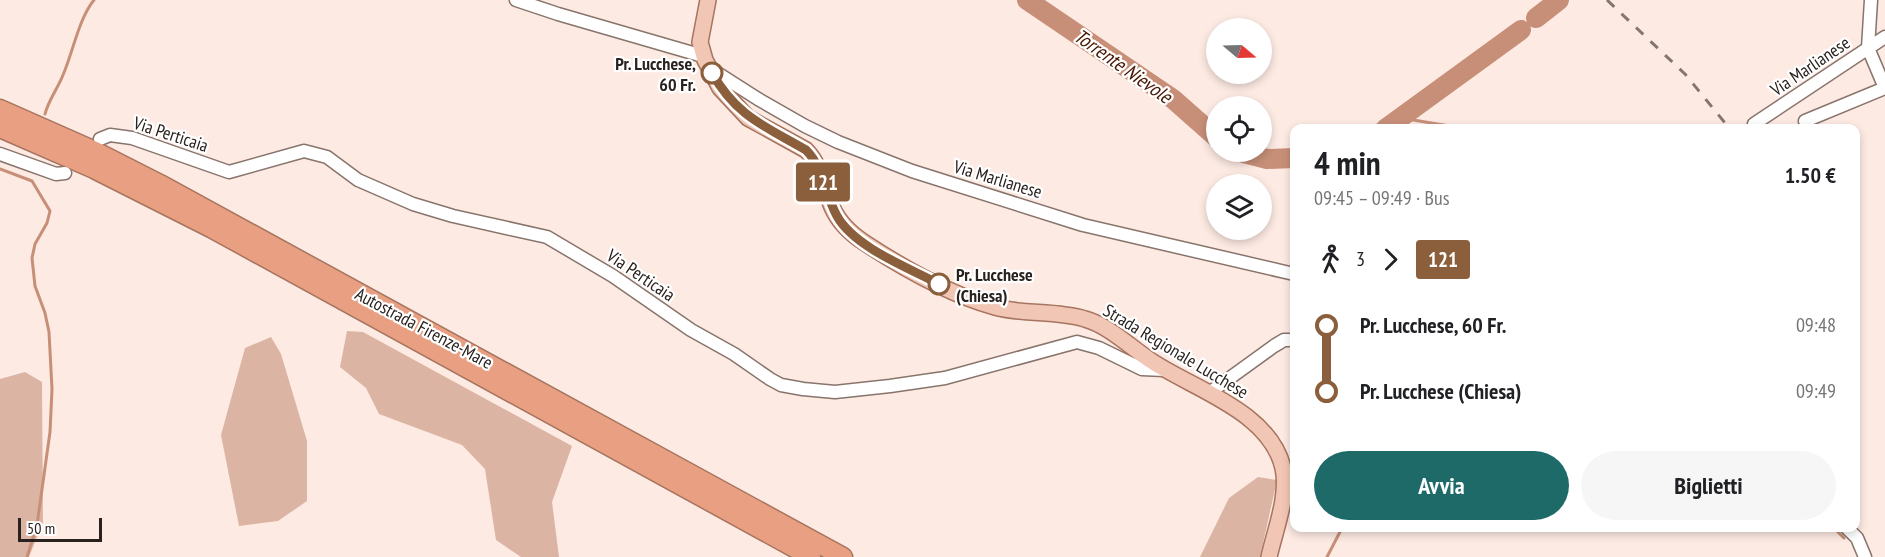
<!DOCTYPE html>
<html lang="it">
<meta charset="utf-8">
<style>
:root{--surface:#fff;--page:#f6f6f6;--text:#202124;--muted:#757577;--accent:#1d6a69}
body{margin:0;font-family:"PT Sans Narrow",sans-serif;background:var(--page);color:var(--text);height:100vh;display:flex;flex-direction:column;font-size:22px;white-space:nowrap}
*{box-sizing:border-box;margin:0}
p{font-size:20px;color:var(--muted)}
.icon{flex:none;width:33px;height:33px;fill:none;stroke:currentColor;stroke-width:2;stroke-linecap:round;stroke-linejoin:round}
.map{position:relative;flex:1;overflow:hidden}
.sheet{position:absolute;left:1290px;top:124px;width:570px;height:408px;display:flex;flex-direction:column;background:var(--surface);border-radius:12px;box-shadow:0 3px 9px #0003}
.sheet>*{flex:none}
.badge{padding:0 12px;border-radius:4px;font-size:21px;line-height:39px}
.needle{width:39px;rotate:109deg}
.tools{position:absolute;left:1206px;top:18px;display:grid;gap:12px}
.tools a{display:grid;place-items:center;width:66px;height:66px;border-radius:50%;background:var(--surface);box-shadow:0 3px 9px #0003;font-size:30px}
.scale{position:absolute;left:18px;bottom:15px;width:84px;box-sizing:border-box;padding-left:6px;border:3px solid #29211e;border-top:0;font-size:16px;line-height:21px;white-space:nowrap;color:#29211e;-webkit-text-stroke:4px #fff;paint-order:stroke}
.map>.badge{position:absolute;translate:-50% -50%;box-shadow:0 0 0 3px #fff}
.legs{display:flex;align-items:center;gap:9px;height:66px;padding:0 24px;font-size:20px}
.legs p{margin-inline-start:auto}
.overview{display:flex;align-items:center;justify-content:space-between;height:102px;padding:0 24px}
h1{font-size:33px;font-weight:700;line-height:45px}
.primary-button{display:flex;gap:12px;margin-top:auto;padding:12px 24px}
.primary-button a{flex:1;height:69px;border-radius:36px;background:var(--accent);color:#fff;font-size:24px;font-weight:700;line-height:69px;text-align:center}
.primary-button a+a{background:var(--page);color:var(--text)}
ul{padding:0 24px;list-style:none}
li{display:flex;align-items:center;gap:21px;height:66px;font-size:22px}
li i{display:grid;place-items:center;width:9px;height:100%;margin:0 8px;background:currentColor}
li i::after{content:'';width:15px;height:15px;margin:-8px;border:4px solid;border-radius:50%;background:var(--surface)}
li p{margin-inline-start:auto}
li:first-child i{background:linear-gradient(#0000 50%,currentColor 0)}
li:last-child i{background:linear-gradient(currentColor 50%,#0000 0)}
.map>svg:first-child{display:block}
.green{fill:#dcb4a3}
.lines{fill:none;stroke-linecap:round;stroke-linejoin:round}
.stream{stroke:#c78f78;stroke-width:3}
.river{stroke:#c78f78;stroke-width:20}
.minor-casing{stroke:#88746b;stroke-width:15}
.major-casing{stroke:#a6745f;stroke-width:18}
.highway-casing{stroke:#a6745f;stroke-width:21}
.minor{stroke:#fff;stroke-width:12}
.major{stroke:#f2c6b4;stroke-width:15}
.highway{stroke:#e9a082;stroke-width:18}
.rail{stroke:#837671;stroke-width:3;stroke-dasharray:10 10;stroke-linecap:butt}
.line-1-casing{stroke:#fff;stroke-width:14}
.line-1{stroke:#8b5e3c;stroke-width:9}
.stop-1-dot{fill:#fff;stroke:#8b5e3c;stroke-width:3}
.labels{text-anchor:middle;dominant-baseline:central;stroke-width:4.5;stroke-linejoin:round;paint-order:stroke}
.stop-label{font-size:18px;font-weight:bold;fill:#29211e;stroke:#fff;text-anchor:end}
.street-label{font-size:18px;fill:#29211e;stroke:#fff}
.water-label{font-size:20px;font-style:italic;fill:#4a1700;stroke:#fff}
</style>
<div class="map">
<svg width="1885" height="557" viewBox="0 0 1885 557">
<rect width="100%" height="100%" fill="#fdeae3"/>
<path class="green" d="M347 331 363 332 572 446 552 502 559 557H521L496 540 485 469 462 445 379 414 366 388 340 367Z
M271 337 281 354 307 441V501L278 521 239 526 221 435 245 348Z
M25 372 42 382 43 522 29 557H0V379Z
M1258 477 1277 480 1260 557H1200L1229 498Z"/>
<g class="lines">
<path class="stream" d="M45 114C48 101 58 88 63 75 73 52 79 18 94 0
M1401 118 1468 129
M0 169 32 181 50 211 47 223 35 244 32 258 35 286 45 313 49 332 52 389 50 432 37 525 27 557
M1834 528 1844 538
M1327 557 1342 528"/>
<path class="river" d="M1027 0 1173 99 1216 137
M1536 18 1559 0
M1385 129 1521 30
M1240 152 1267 159 1294 158"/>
<g class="minor-casing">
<path id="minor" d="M516 0 558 14 703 56
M1871 0 1868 48 1885 88
M711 69 758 99 805 126 838 142 912 171 1083 225 1294 274
M1805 121 1885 88
M1754 124 1885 37
M100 139 110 135 132 138 229 172 304 151 327 157 358 180 413 204 453 216 547 237 613 276 691 330 734 354 770 379 781 385 803 389 835 392 890 386 945 378 1077 342 1099 348 1142 369 1164 370
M0 154 56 174 65 173
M1209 393 1274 346 1284 340H1294
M1847 528 1857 538 1865 557"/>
</g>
<g class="major-casing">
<path id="major" d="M708 0 700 42 705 60 720 88 748 118 806 150C821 165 824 188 832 207 839 223 851 234 865 243 903 268 951 295 995 307 1024 315 1056 310 1085 319 1110 326 1131 348 1153 362 1196 390 1270 412 1283 468 1289 496 1275 530 1269 557"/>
</g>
<g class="highway-casing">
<path id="highway" d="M0 109 95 151 160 184 843 557
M0 128 94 169 211 228 811 557"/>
</g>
<use href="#minor" class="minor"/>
<use href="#major" class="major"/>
<use href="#highway" class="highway"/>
<path class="rail" d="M1607 0 1685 74 1730 129"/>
</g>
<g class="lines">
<g class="line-1-casing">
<path id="line-1" d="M712 73C737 117 765 126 806 150 824 168 825 195 837 216 854 247 909 268 939 284"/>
</g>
<use href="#line-1" class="line-1"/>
</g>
<g class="stop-1-dot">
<circle cx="712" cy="73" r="10"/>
<circle cx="939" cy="284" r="10"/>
</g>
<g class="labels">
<g class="stop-label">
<text x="696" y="63">Pr. Lucchese,<tspan x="696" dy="21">60 Fr.</tspan></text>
<text x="956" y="274" text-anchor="start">Pr. Lucchese<tspan x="956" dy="21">(Chiesa)</tspan></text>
</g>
<g class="street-label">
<text transform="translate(1810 66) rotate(-34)">Via Marlianese</text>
<text transform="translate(171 134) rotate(18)">Via Perticaia</text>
<text transform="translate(998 179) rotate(17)">Via Marlianese</text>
<text transform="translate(641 275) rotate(34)">Via Perticaia</text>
<text transform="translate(424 328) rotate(28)">Autostrada Firenze-Mare</text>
<text transform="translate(1176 351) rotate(31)">Strada Regionale Lucchese</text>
</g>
<g class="water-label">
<text transform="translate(1123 66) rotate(35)">Torrente Nievole</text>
</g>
</g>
</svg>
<div class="tools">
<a><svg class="needle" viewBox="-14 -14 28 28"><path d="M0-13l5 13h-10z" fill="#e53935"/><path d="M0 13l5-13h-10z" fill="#757577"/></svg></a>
<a><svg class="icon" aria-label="locate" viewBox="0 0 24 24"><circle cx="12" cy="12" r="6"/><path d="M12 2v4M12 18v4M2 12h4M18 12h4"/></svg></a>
<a><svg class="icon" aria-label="layers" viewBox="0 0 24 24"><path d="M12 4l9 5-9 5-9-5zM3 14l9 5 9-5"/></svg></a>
</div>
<div class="scale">50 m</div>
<b class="badge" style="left:823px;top:182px;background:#8b5e3c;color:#fff">121</b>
<section class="sheet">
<div class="overview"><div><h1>4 min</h1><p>09:45 – 09:49 · Bus</p></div><b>1.50 €</b></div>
<div class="legs"><svg class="icon" aria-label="walk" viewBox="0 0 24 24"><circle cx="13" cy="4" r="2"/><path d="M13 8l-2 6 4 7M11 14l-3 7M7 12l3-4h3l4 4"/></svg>3<svg class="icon" aria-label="forward" viewBox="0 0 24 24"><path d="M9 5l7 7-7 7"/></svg><b class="badge" style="background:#8b5e3c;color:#fff">121</b></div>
<ul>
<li><i style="color:#8b5e3c"></i><b>Pr. Lucchese, 60 Fr.</b><p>09:48</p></li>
<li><i style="color:#8b5e3c"></i><b>Pr. Lucchese (Chiesa)</b><p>09:49</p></li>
</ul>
<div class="primary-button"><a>Avvia</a><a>Biglietti</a></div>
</section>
</div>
